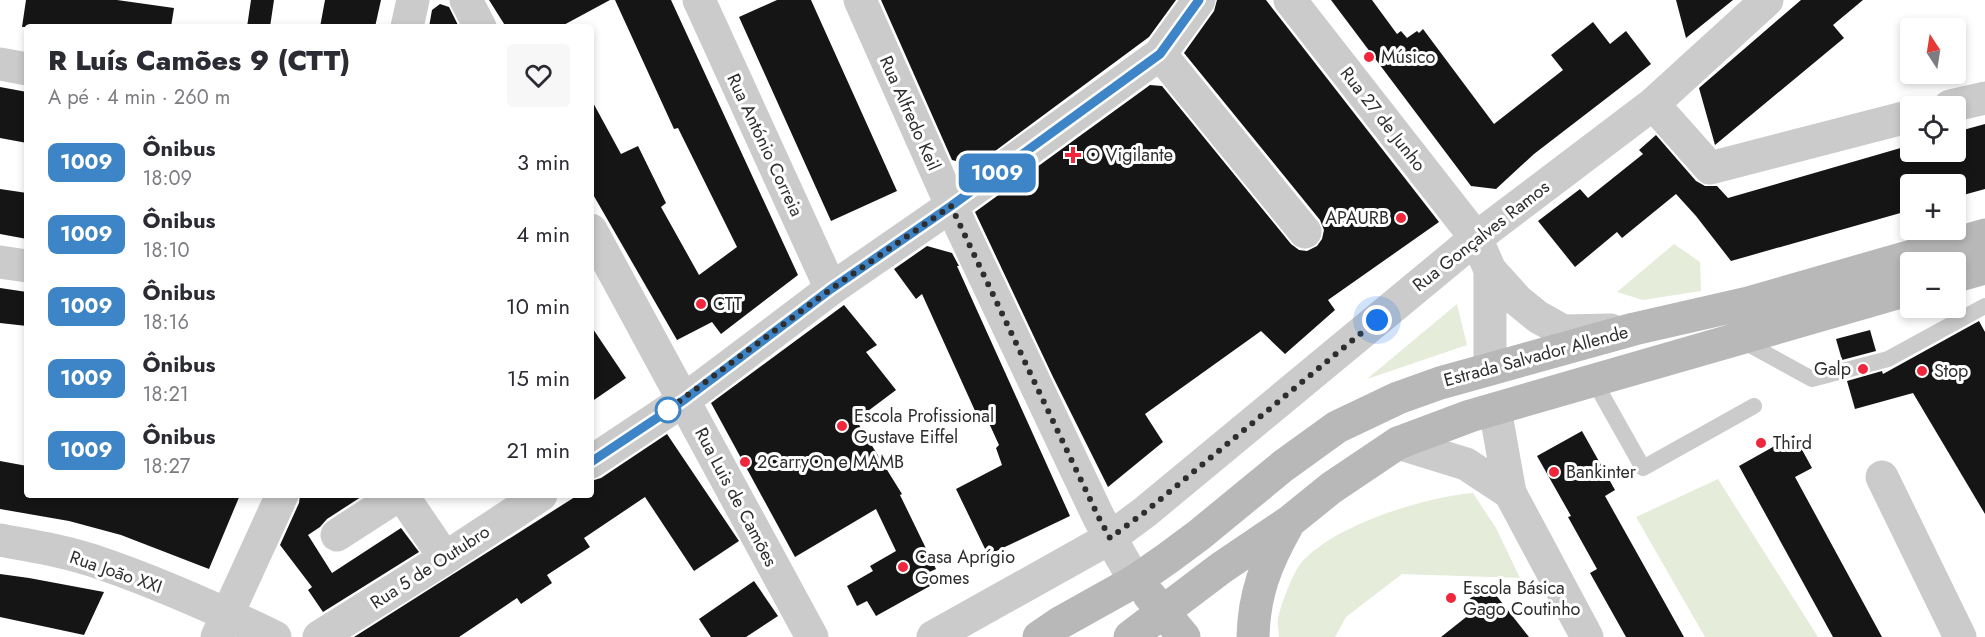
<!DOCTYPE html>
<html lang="pt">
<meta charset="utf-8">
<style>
:root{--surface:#fff;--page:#f7f7f7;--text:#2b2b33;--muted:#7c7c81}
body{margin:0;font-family:Jost,sans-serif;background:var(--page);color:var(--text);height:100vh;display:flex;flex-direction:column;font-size:22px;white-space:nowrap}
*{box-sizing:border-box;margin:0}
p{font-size:20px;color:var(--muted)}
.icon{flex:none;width:33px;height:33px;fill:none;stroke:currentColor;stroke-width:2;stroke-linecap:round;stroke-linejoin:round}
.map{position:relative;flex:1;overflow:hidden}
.drawer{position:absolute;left:24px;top:24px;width:570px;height:474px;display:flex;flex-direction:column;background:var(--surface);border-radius:6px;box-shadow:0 3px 9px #0003}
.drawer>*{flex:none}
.badge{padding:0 12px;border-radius:9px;font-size:21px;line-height:39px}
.needle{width:39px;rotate:348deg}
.buttons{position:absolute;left:1900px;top:18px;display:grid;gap:12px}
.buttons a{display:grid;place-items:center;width:66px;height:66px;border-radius:6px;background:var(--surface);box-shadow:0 3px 9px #0003;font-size:30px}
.you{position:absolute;width:30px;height:30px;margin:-15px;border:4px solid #fff;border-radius:50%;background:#1a73e8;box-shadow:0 0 0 9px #1a73e833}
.map>.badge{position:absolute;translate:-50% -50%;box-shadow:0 0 0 3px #fff}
.round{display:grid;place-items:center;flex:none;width:63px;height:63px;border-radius:6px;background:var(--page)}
.summary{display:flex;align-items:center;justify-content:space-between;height:102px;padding:0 24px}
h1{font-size:28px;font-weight:800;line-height:45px}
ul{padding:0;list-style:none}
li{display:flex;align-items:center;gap:18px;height:72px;padding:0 24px}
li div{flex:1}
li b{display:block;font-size:22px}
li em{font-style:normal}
li .badge{min-width:66px;font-weight:700;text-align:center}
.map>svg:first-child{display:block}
.green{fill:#e5ecda}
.building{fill:#151515}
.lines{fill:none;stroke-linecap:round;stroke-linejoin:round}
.service{stroke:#cbcbcb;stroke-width:16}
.minor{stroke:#cbcbcb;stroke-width:33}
.tertiary{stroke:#cbcbcb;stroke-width:33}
.secondary{stroke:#b8b8b8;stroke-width:33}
.line-casing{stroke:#fff;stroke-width:14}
.line{stroke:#3d85c6;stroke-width:9}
.walk{stroke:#2e2e2e;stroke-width:6;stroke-dasharray:0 10.8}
.poi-dot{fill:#ef263c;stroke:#fff;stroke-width:2}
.stop-dot{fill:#fff;stroke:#3d85c6;stroke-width:3}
.labels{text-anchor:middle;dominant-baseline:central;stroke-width:6;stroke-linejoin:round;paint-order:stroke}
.poi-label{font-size:18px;fill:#2e2e2e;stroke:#fff;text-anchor:start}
.street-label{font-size:18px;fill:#2e2e2e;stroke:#fff}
</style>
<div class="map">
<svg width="1985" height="637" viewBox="0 0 1985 637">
<rect width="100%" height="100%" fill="#fff"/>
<path class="green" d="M1674 244 1700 262 1701 291 1643 300 1617 292Z
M1457 304 1467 345 1367 379Z
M1718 479 1818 637H1705L1636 517Z
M1473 493 1496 528 1520 578 1402 574 1346 617 1335 637H1279C1279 631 1277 624 1278 619 1281 604 1292 575 1301 563 1334 525 1424 497 1473 493Z"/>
<path class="building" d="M26 0H117L174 8 171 27H22Z
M251 0H274L270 27H247Z
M325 0H381L375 27H320Z
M489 0H610L560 27H506Z
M615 0H671L798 275 721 334 712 322 677 340 591 191V99L621 154 638 146 666 203 661 207 699 275 737 247 678 128 674 129Z
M777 0H811L897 191 831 221 739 17Z
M881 0H1176L1149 37 975 166 952 160Z
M1217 0H1266L1439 222 1328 300 1335 310 1285 354 1261 331 1145 414 1163 442 1108 487 1053 377 975 212 1150 85 1162 86 1291 244 1299 250 1307 251 1317 246 1322 239 1324 230 1320 220 1184 53 1214 11Z
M1331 0H1372L1397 34 1401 31 1407 38 1417 31 1419 33 1423 29 1494 124 1563 70 1551 55 1593 22 1610 44 1626 31 1651 64 1534 154 1496 189 1471 186Z
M1676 0H1733L1686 38Z
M1801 0H1863L1833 25 1844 38 1715 145 1699 88Z
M440 4 449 7 459 27H429L432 10Z
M0 87 27 92V143L0 138Z
M1985 124V189L1956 197V184H1911V210L1731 261 1696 216 1676 194 1622 238 1617 232 1575 267 1538 221 1580 189 1588 198 1643 154 1639 150 1656 135 1696 181 1705 186H1717L1728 198 1911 145V152H1956V132Z
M0 189 27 193V239L0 234Z
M927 246 952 253 959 266H957L1070 516 988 555 956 489 1002 465 996 448 999 445 983 410 976 413 922 294 916 299 894 269Z
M0 288 27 292V326L0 323Z
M844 305 877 345 866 352 896 390 856 420 902 494 900 495 936 569 925 574 930 586 876 616 867 601 857 606 847 586 873 571 870 566 896 551 876 509 795 557 711 403Z
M1979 321 1985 332V514L1913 393 1855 409 1847 381 1882 371 1883 374Z
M591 326 626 378 591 402Z
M1870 330 1876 351 1842 360 1836 339Z
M1582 431 1615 490 1605 496 1684 637H1626L1590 573 1597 569 1568 517 1571 516 1537 456Z
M667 434 739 541 694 571 645 497 584 538 590 547 547 575 552 583 521 604 517 598 459 637H354L578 495H591V481L601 478Z
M1794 435 1812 468 1795 477 1882 637H1833L1739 466Z
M0 461 27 466V495H240L209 569 121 535 69 521 0 509Z
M300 495H364L327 519 320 527 308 535 332 573 401 528 419 552 323 612 308 590 312 587 280 545 299 503Z
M0 574 29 578 104 592 84 635 0 617Z
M754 581 778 616 746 637H711L699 619Z
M1488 585 1529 637H1441L1475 610 1468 600Z"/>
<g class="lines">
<path class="service" d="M1739 339 1812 379 1888 359 1985 306
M1594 381 1643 468 1754 406"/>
<path class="minor" d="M699 0 831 289
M860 0 961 227 1099 518 1135 581
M407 27 413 0
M1160 54 1305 232
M0 64 27 69
M1653 104 1710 168 1911 116
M1950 106 1985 98
M0 262 27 266
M591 462 684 400 831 289 951 206 1160 54 1199 0
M1882 477 1960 637
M402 495 445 558
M337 535 399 495
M0 540C34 546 70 552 103 564 161 584 219 610 275 637
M217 637 282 495
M319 637 445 558 541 495
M933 637 1110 538 1145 512 1476 238 1653 104 1767 0"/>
<path class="tertiary" d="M466 0 480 27
M1290 0 1476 238 1490 270 1517 300 1538 317 1563 331 1611 330
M591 230 812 637
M1490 270V369
M1495 409 1510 493 1587 637
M1398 443 1466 464 1510 493"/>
<path class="secondary" d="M1956 276 1985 268
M1149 595 1184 637
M1039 637 1058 624 1135 581 1168 558 1199 535 1283 466 1337 427 1398 398 1440 383 1634 329 1748 303 1985 235
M1130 637 1221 568 1289 522 1331 488 1398 443 1470 416 1911 289
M1253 637C1254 594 1266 563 1287 526"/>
</g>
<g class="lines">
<g class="line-casing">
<path id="line" d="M591 462 684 400 831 289 951 206 1160 54 1199 0"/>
</g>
<use href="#line" class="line"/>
<path class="walk" d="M668 410 665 412 831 289 951 206 1099 518 1110 538 1145 512 1377 320"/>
</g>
<g class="poi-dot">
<circle cx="1369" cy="57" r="6"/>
<path d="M1070 146h6v6h6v6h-6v6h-6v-6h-6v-6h6z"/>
<circle cx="1401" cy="218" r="6"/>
<circle cx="701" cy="304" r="6"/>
<circle cx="1863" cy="369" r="6"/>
<circle cx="1922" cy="371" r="6"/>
<circle cx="842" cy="426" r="6"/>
<circle cx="1761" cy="443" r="6"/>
<circle cx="745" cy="462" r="6"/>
<circle cx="1554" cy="472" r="6"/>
<circle cx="903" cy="567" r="6"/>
<circle cx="1451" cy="598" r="6"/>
</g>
<circle class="stop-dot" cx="668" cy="410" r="12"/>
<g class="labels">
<g class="poi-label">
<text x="1381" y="57">Músico</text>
<text x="1086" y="155">O Vigilante</text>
<text x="1389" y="218" text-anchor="end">APAURB</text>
<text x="713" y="304">CTT</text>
<text x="1851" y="369" text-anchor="end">Galp</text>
<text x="1934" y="371">Stop</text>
<text x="854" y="416">Escola Profissional<tspan x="854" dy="21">Gustave Eiffel</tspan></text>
<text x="1773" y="443">Third</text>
<text x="757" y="462">2CarryOn e MAMB</text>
<text x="1566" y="472">Bankinter</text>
<text x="915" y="557">Casa Aprígio<tspan x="915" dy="21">Gomes</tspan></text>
<text x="1463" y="588">Escola Básica<tspan x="1463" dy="21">Gago Coutinho</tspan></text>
</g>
<g class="street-label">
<text transform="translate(910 113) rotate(66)">Rua Alfredo Keil</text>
<text transform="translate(1383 119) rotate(52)">Rua 27 de Junho</text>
<text transform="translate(765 145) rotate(65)">Rua António Correia</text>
<text transform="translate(1481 236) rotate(-38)">Rua Gonçalves Ramos</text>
<text transform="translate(1536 356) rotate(-15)">Estrada Salvador Allende</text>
<text transform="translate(736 497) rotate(62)">Rua Luis de Camões</text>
<text transform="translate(430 567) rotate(-33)">Rua 5 de Outubro</text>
<text transform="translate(116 572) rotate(19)">Rua João XXI</text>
</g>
</g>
</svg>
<div class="buttons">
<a><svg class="needle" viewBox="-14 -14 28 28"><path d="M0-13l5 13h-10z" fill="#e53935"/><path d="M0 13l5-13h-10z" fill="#7c7c81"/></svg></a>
<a><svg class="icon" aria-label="locate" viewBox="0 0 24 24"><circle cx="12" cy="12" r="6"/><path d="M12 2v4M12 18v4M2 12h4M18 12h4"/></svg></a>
<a>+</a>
<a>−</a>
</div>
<div class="you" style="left:1377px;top:320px"></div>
<b class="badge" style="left:997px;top:173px;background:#3d85c6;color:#fff">1009</b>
<section class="drawer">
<div class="summary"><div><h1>R Luís Camões 9 (CTT)</h1><p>A pé · 4 min · 260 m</p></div><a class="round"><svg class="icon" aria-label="heart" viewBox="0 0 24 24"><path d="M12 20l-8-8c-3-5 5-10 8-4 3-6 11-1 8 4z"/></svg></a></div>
<ul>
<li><span class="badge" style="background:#3d85c6;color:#fff">1009</span><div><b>Ônibus</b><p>18:09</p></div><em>3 min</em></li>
<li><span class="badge" style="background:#3d85c6;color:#fff">1009</span><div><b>Ônibus</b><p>18:10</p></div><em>4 min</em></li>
<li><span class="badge" style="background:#3d85c6;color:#fff">1009</span><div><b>Ônibus</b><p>18:16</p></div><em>10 min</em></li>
<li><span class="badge" style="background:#3d85c6;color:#fff">1009</span><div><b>Ônibus</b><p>18:21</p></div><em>15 min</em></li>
<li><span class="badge" style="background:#3d85c6;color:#fff">1009</span><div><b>Ônibus</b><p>18:27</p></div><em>21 min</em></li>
</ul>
</section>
</div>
